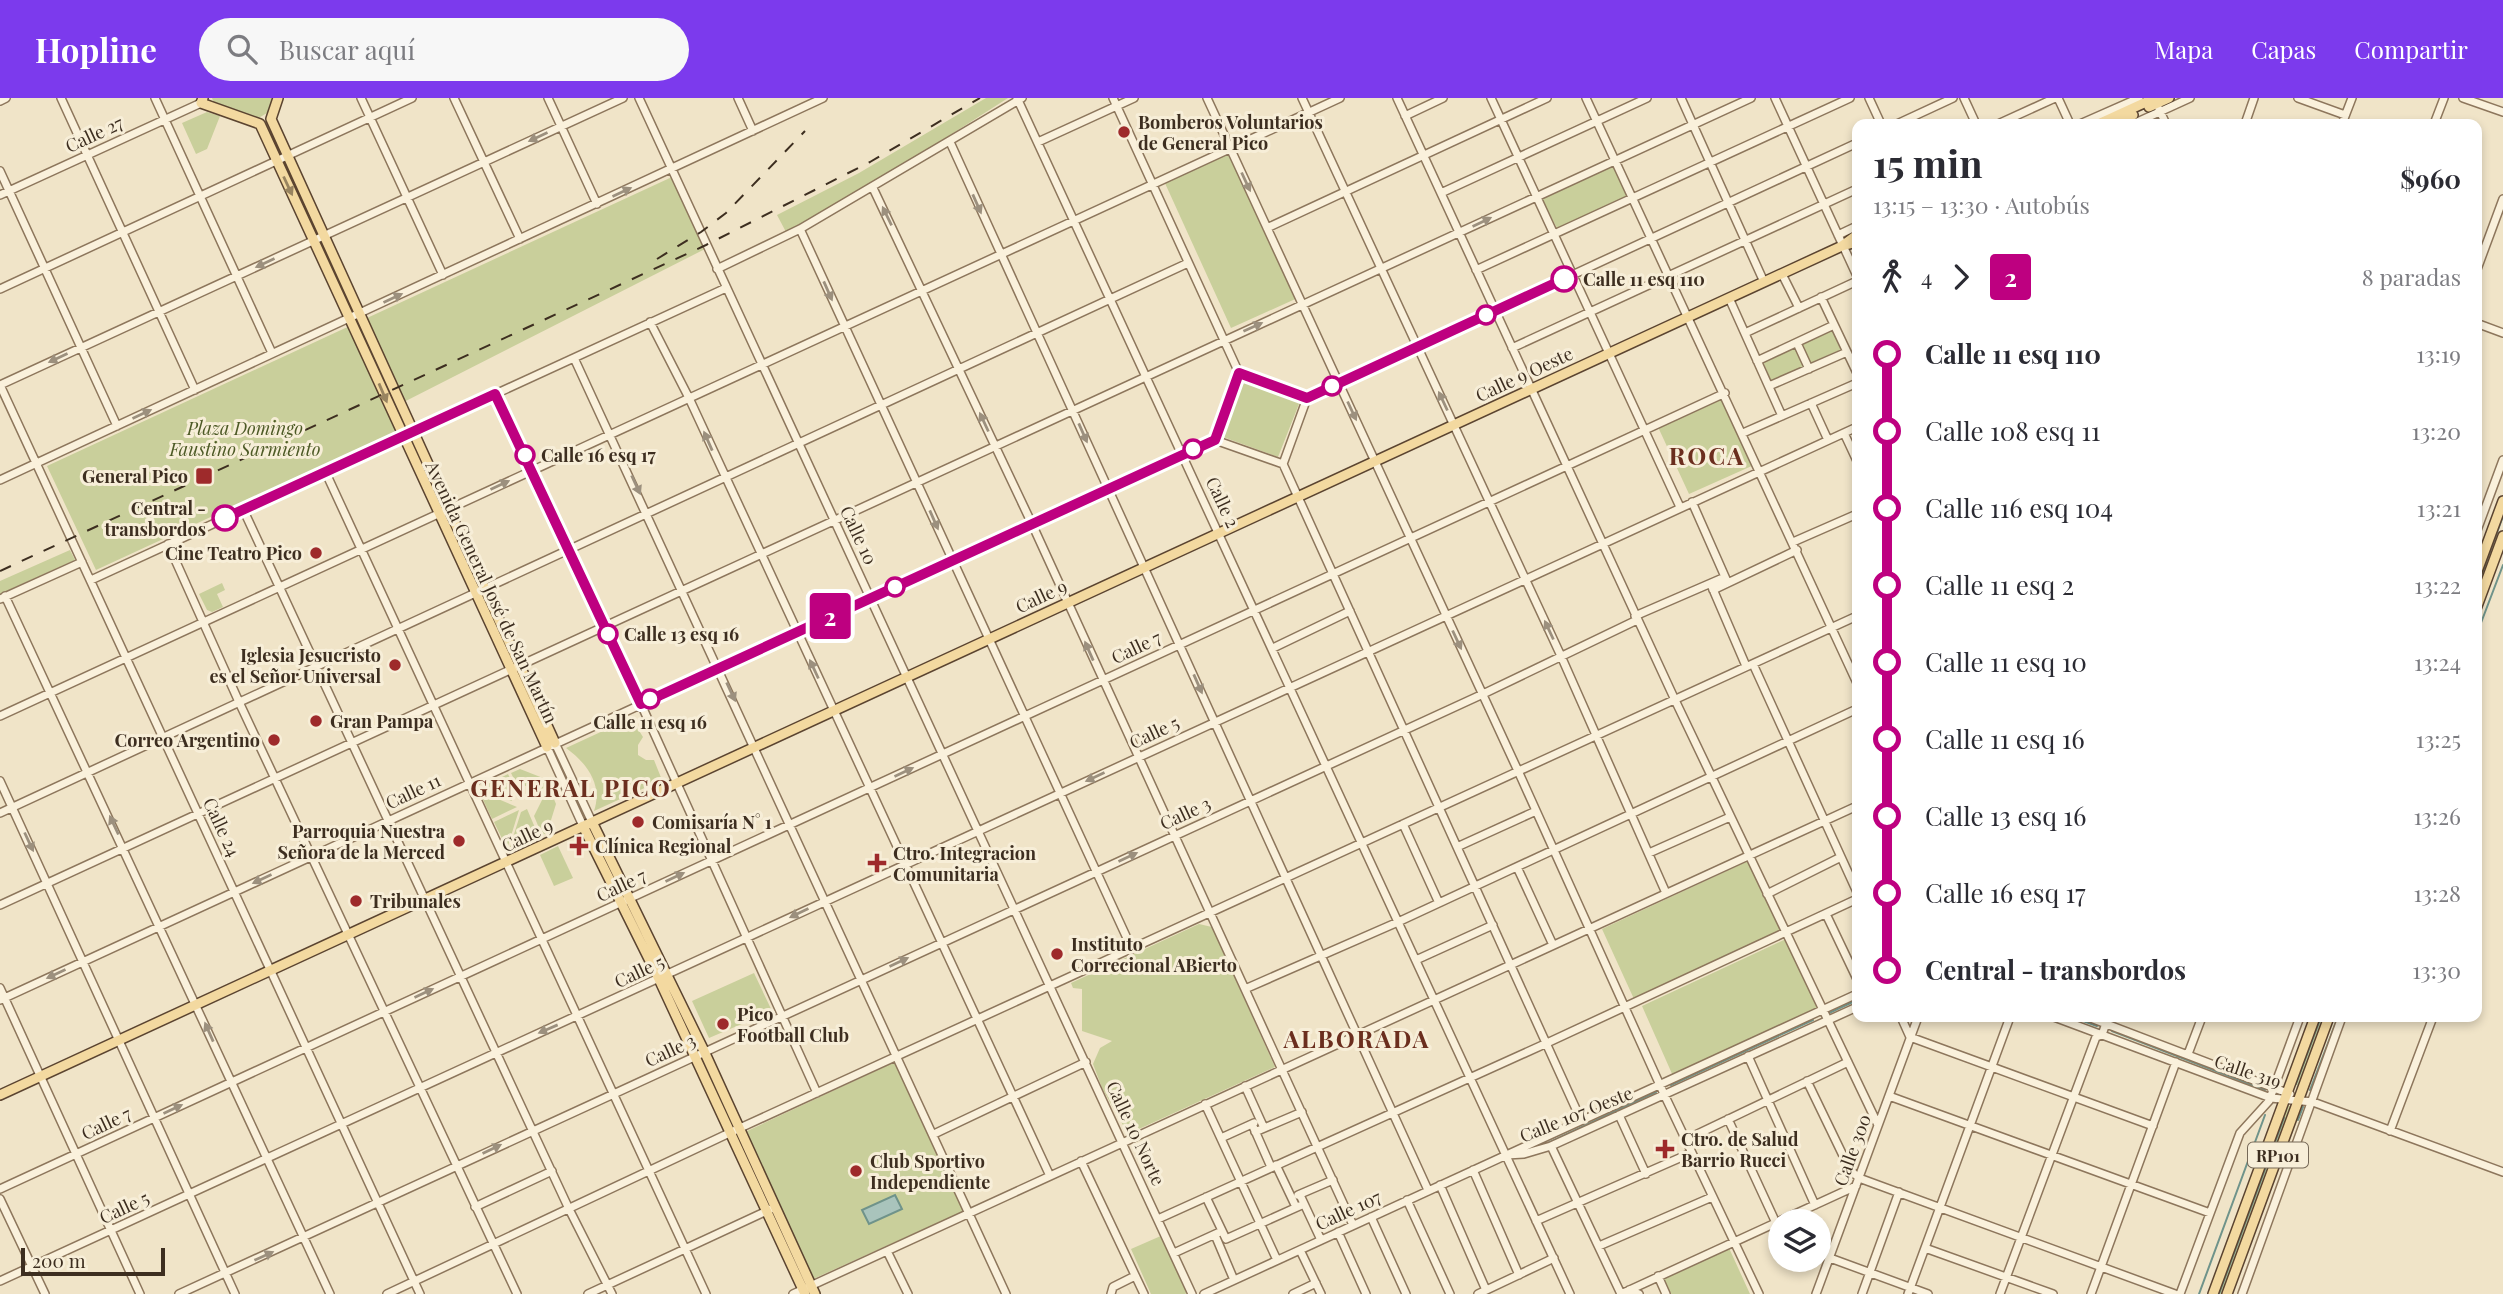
<!DOCTYPE html>
<html lang="es">
<meta charset="utf-8">
<style>
:root{--surface:#fff;--page:#f7f7f7;--text:#2b2b33;--muted:#7c7c81;--accent:#7c3aed}
body{margin:0;font-family:"Playfair Display",serif;background:var(--page);color:var(--text);height:100vh;display:flex;flex-direction:column;font-size:26px;white-space:nowrap}
*{box-sizing:border-box;margin:0}
p{font-size:23px;color:var(--muted)}
.icon{flex:none;width:38px;height:38px;fill:none;stroke:currentColor;stroke-width:2;stroke-linecap:round;stroke-linejoin:round}
.map{position:relative;flex:1;overflow:hidden}
.side{position:absolute;left:1852px;top:21px;width:630px;height:903px;display:flex;flex-direction:column;background:var(--surface);border-radius:14px;box-shadow:0 4px 10px #0003}
.side>*{flex:none}
.badge{padding:0 14px;border-radius:5px;font-size:24px;line-height:46px}
.buttons{position:absolute;left:1768px;top:1111px;display:grid;gap:14px}
.buttons a{display:grid;place-items:center;width:63px;height:63px;border-radius:50%;background:var(--surface);box-shadow:0 4px 10px #0003;font-size:35px}
.scale{position:absolute;left:21px;bottom:18px;width:144px;box-sizing:border-box;padding-left:7px;border:4px solid #3d2e20;border-top:0;font-size:19px;line-height:24px;white-space:nowrap;color:#3d2e20;-webkit-text-stroke:5px #f7eed8;paint-order:stroke}
.map>.badge{position:absolute;translate:-50% -50%;box-shadow:0 0 0 4px #fff}
.legs{display:flex;align-items:center;gap:10px;height:77px;padding:0 21px;font-size:23px}
.legs p{margin-inline-start:auto}
.overview{display:flex;align-items:center;justify-content:space-between;height:119px;padding:0 21px}
h1{font-size:38px;font-weight:700;line-height:52px}
ul{padding:0 21px;list-style:none}
li{display:flex;align-items:center;gap:24px;height:77px;font-size:26px}
li i{display:grid;place-items:center;width:10px;height:100%;margin:0 9px;background:currentColor}
li i::after{content:'';width:18px;height:18px;margin:-9px;border:5px solid;border-radius:50%;background:var(--surface)}
li p{margin-inline-start:auto}
li:first-child i{background:linear-gradient(#0000 50%,currentColor 0)}
li:last-child i{background:linear-gradient(currentColor 50%,#0000 0)}
header{display:flex;align-items:center;gap:42px;box-sizing:border-box;height:98px;padding:0 35px;background:var(--accent);color:#fff}
header strong{font-size:33px}
nav{display:flex;gap:38px;margin-inline-start:auto;font-size:24px}
.search{width:490px;height:63px;background:var(--page);display:flex;align-items:center;gap:18px;box-sizing:border-box;padding:0 24px;border-radius:38px;color:var(--muted);font-size:26px}
.map>svg:first-child{display:block}
.green{fill:#c9cf9b}
.water{fill:#a9c4bc;stroke:#6f938a;stroke-width:2}
.lines{fill:none;stroke-linecap:round;stroke-linejoin:round}
.stream{stroke:#6f938a;stroke-width:2}
.minor-casing{stroke:#8d765c;stroke-width:10}
.major-casing{stroke:#5b4430;stroke-width:12}
.minor{stroke:#faf1dc;stroke-width:7}
.major{stroke:#f3d9a0;stroke-width:9}
.rail{stroke:#3d2e20;stroke-width:2;stroke-dasharray:12 12;stroke-linecap:butt}
.oneway{fill:#9c907e}
.oneway2{fill:#988460}
.line-1-casing{stroke:#fff;stroke-width:16}
.line-1{stroke:#be0080;stroke-width:10}
.poi-dot{fill:#9e2a2b;stroke:#f7eed8;stroke-width:2.5}
.stop-1-dot{fill:#fff;stroke:#be0080;stroke-width:3.5}
.labels{text-anchor:middle;dominant-baseline:central;stroke-width:6;stroke-linejoin:round;paint-order:stroke}
.shield{fill:#f7eed8;stroke:#756857;stroke-width:2}
.shield-label{font-size:16px;font-weight:bold;fill:#3d2e20}
.poi-label{font-size:18px;font-weight:bold;fill:#3d2e20;stroke:#f7eed8;text-anchor:start}
.street-label{font-size:18px;fill:#3d2e20;stroke:#f7eed8}
.stop-label{font-size:18px;font-weight:bold;fill:#3d2e20;stroke:#f7eed8;text-anchor:start}
.park-label{font-size:18px;font-style:italic;fill:#4d5a26;stroke:#f7eed8}
.district-label{font-size:24px;font-weight:bold;letter-spacing:2px;fill:#6b2e1e;stroke:#f7eed8}
</style>
<header>
<strong>Hopline</strong>
<div class="search"><svg class="icon" aria-label="search" viewBox="0 0 24 24"><circle cx="10" cy="10" r="6"/><path d="M15 15l6 6"/></svg>Buscar aquí</div>
<nav><a>Mapa</a><a>Capas</a><a>Compartir</a></nav>
</header>
<div class="map">
<svg width="2503" height="1196" viewBox="0 0 2503 1196">
<rect width="100%" height="100%" fill="#f0e4c8"/>
<path class="green" d="M212 0H273L267 15 257 21 214 5Z
M986 0H1008L883 80 786 134 777 117 859 75Z
M207 14 220 18 207 51 196 56 182 25Z
M1235 51 1302 198 1231 230 1164 83Z
M1612 66 1627 98 1557 130 1541 100Z
M672 79 705 151 392 310 401 331 96 472 47 368Z
M1833 231 1842 251 1771 283 1763 263Z
M1243 283 1297 301 1299 306 1278 359 1223 339Z
M1724 300 1754 367 1689 396 1658 329Z
M70 452 75 462 0 496V483Z
M222 485 225 492 217 496 223 509 212 514 207 512 199 496Z
M631 620 643 639 638 647V657L646 662H654L662 682 594 713C603 687 587 665 566 650Z
M520 671 543 680 548 688 539 692 516 685 511 675Z
M508 676 513 686 509 694 512 703 480 690Z
M479 693 517 709 492 721Z
M551 694 556 706 547 735 542 737 534 718 543 700Z
M527 711 539 739 509 752 521 714Z
M519 712 507 751 494 724Z
M558 748 573 780 554 788 540 757Z
M1748 763 1782 831 1634 901 1602 831Z
M1199 826 1212 829 1275 969 1128 1036 1102 990 1093 966 1100 950 1112 943 1082 933V891L1073 890 1071 885Z
M1788 840 1822 909 1673 978 1642 908Z
M754 875 772 913 709 940 692 903Z
M2318 919H2326L2296 991 2303 958Z
M897 963 966 1112 813 1181 745 1034Z
M2287 1006 2291 1009 2225 1196H2216Z
M1163 1137 1189 1194 1185 1196H1151L1131 1151Z
M1729 1150 1750 1196H1671L1663 1179Z"/>
<path class="water" d="M895 1097 902 1111 869 1126 862 1112Z"/>
<g class="lines">
<path class="stream" d="M2476 492 2503 418
M2476 538 2503 467
M1829 915 1857 902
M2072 919 2097 928
M2112 933 2265 992
M2296 986 2321 919
M1671 987 1813 922
M2310 992 2338 919
M2298 1022 2303 1009
M1546 1046 1656 994
M2199 1196 2265 1017
M2219 1196 2284 1020"/>
<g class="minor-casing">
<path id="minor" d="M61 0 195 292
M155 0 272 255
M361 0 443 177
M454 0 520 141
M548 0 597 106
M639 0 1192 1196
M738 0 753 33
M1017 0 1570 1196
M1113 0 1239 275
M1207 0 1519 675 1664 996 1759 1196
M1302 0 1561 558 1666 795
M1397 0 1675 602 1878 1027
M1491 0 1680 409
M1586 0 1857 585
M1681 0 1764 184
M1775 0 1857 178
M1869 0 1881 26
M1964 0 1976 26
M2058 0 2070 26
M2298 0 2345 17
M2463 0 2503 14
M0 3 6 0
M2159 11 2166 26
M1405 18 1443 0
M1897 26 1953 0
M1998 26 2055 0
M2080 26 2139 0
M2133 26 2190 0
M2245 26 2254 0
M2342 26 2352 0
M2434 26 2444 0
M950 44 1428 1092
M1038 44 1134 0
M0 73 117 328
M873 90 1032 426 1353 1127
M1441 95 1647 0
M0 97 201 5
M1267 130 1547 0
M800 131 1132 851
M1838 137 1857 128
M717 171 800 131 1022 0
M1476 172 1850 0
M2476 174 2503 101
M1782 176 1799 210
M0 191 412 0
M1821 199 1857 275
M1729 200 1782 318
M650 224 689 300 1050 1078
M2476 225 2503 235
M1745 235 1857 183
M1797 245 1809 271
M1512 250 1857 91
M574 260 1006 1196
M1757 263 1834 227
M1239 275 1307 300
M0 287 420 1196
M0 287 623 0
M1769 288 1847 254
M495 296 641 606 817 995
M1811 305 1828 342
M1743 335 1857 285
M1844 335 1857 363
M1215 342 1239 275
M1283 366 1581 1022
M1283 366 1307 300 1857 45
M325 373 706 1196
M0 382 823 0
M1692 404 1726 481
M243 411 569 1111 612 1196
M2476 435 2503 362
M1793 444 1857 416
M168 446 239 604 517 1196
M91 482 726 190
M1712 489 1746 568
M1713 492 1797 452
M5 498 330 1196
M0 501 82 464
M1635 518 1725 479
M1273 550 1350 513
M1753 566 1857 794
M0 618 1340 0
M555 645 592 724
M547 649 583 728
M0 683 235 1196
M0 715 1188 165
M1403 726 1439 805
M1457 749 1536 713
M1649 755 1730 719
M1517 769 1553 847
M1767 796 1841 759
M0 807 1751 0
M1826 816 1857 881
M1416 862 1493 827
M0 890 140 1196
M1245 891 1398 824 1857 611
M0 902 1215 342 1283 366
M1901 919 1910 939 2153 1028
M2054 919 2271 1000 2313 1004 2503 1074
M2088 919 2290 996
M2188 956 2202 919
M1748 958 1815 1107
M1807 983 1850 1072 1859 1080 2175 1196
M1245 988 1264 1030
M1889 998 2210 1115
M1205 1006 1277 1162
M1619 1017 1646 1076
M1728 1021 1776 1125
M1252 1026 1271 1069
M2390 1033 2433 919
M1255 1034 1302 1014
M934 1036 1086 964
M1221 1040 1254 1025
M1685 1042 1848 964
M1551 1048 1621 1196
M1506 1057 1524 1056 1551 1048 1857 909
M1081 1063 1144 1196
M1276 1067 1296 1109
M1473 1072 1519 1177
M1440 1087 1486 1192
M0 1091 1725 295
M1298 1097 1333 1082
M1300 1097 1321 1142
M1206 1099 1226 1141 1304 1106
M0 1101 45 1196
M1407 1102 1450 1196
M475 1109 552 1073
M1371 1119 1406 1196
M1158 1121 1547 945 1857 801
M1536 1123 1691 1055
M1338 1134 1366 1196
M1215 1137 1234 1182
M1599 1148 1712 1099
M1925 1150 2053 1196
M1300 1152 1321 1196
M887 1153 908 1196
M1174 1155 1222 1133
M1830 1160 1928 1196
M1658 1178 1666 1196
M0 1183 1857 329
M1629 1192 1639 1196
M179 1196 1483 596 1637 522
M387 1196 740 1030 1857 518
M588 1196 771 1111
M793 1196 1857 708
M1111 1196 1113 1189 1135 1178
M1204 1196 1857 896
M1293 1196 1316 1185
M1478 1196 1554 1160
M1621 1196 1856 1088
M1816 1196 1918 919
M1862 1196 1899 1094
M1908 1196 2010 919
M2000 1196 2096 939 2102 937 2108 919
M2091 1196 2176 964
M2180 1196 2240 1035 2269 1003 2300 919
M2242 1196 2342 919"/>
</g>
<g class="major-casing">
<path id="major" d="M203 0 201 5 260 26 547 649
M278 0 271 21 555 645
M2149 9 2169 0
M2098 26 2155 0
M2112 26 2133 17
M1842 148 1857 137
M2476 476 2503 403
M2476 511 2503 438
M592 724 704 953 815 1196
M583 728 659 881 805 1196
M0 997 1842 148 1857 144
M2213 1196 2315 919
M2227 1196 2329 919"/>
</g>
<use href="#minor" class="minor"/>
<use href="#major" class="major"/>
<path class="rail" d="M657 161 701 134 726 115 805 33
M0 473 706 147 870 64 980 0"/>
</g>
<defs><path id="oneway-solid" d="M-6-.8H1V-3.2L6.5 0L1 3.2V.8H-6Z" transform="scale(1.75)"/></defs>
<g class="oneway">
<use href="#oneway-solid" transform="translate(538 39) rotate(155)"/>
<use href="#oneway-solid" transform="translate(1246 84) rotate(65)"/>
<use href="#oneway-solid" transform="translate(622 94) rotate(-25)"/>
<use href="#oneway-solid" transform="translate(977 106) rotate(66)"/>
<use href="#oneway-solid" transform="translate(887 118) rotate(-116)"/>
<use href="#oneway-solid" transform="translate(1482 124) rotate(-26)"/>
<use href="#oneway-solid" transform="translate(265 165) rotate(155)"/>
<use href="#oneway-solid" transform="translate(828 193) rotate(66)"/>
<use href="#oneway-solid" transform="translate(393 200) rotate(-25)"/>
<use href="#oneway-solid" transform="translate(1253 229) rotate(-24)"/>
<use href="#oneway-solid" transform="translate(58 260) rotate(155)"/>
<use href="#oneway-solid" transform="translate(1443 303) rotate(-115)"/>
<use href="#oneway-solid" transform="translate(1352 313) rotate(65)"/>
<use href="#oneway-solid" transform="translate(142 316) rotate(-25)"/>
<use href="#oneway-solid" transform="translate(984 324) rotate(-115)"/>
<use href="#oneway-solid" transform="translate(1083 335) rotate(66)"/>
<use href="#oneway-solid" transform="translate(708 343) rotate(-114)"/>
<use href="#oneway-solid" transform="translate(500 387) rotate(-25)"/>
<use href="#oneway-solid" transform="translate(636 387) rotate(65)"/>
<use href="#oneway-solid" transform="translate(934 422) rotate(66)"/>
<use href="#oneway-solid" transform="translate(1549 532) rotate(-115)"/>
<use href="#oneway-solid" transform="translate(1457 542) rotate(65)"/>
<use href="#oneway-solid" transform="translate(1089 553) rotate(-114)"/>
<use href="#oneway-solid" transform="translate(814 571) rotate(-115)"/>
<use href="#oneway-solid" transform="translate(1198 586) rotate(66)"/>
<use href="#oneway-solid" transform="translate(731 594) rotate(65)"/>
<use href="#oneway-solid" transform="translate(904 674) rotate(-25)"/>
<use href="#oneway-solid" transform="translate(1095 679) rotate(155)"/>
<use href="#oneway-solid" transform="translate(114 727) rotate(-115)"/>
<use href="#oneway-solid" transform="translate(29 744) rotate(65)"/>
<use href="#oneway-solid" transform="translate(1128 759) rotate(-25)"/>
<use href="#oneway-solid" transform="translate(675 779) rotate(-25)"/>
<use href="#oneway-solid" transform="translate(262 781) rotate(155)"/>
<use href="#oneway-solid" transform="translate(799 815) rotate(154)"/>
<use href="#oneway-solid" transform="translate(899 864) rotate(-25)"/>
<use href="#oneway-solid" transform="translate(56 876) rotate(155)"/>
<use href="#oneway-solid" transform="translate(424 895) rotate(-25)"/>
<use href="#oneway-solid" transform="translate(548 931) rotate(157)"/>
<use href="#oneway-solid" transform="translate(209 934) rotate(-114)"/>
<use href="#oneway-solid" transform="translate(173 1011) rotate(-25)"/>
<use href="#oneway-solid" transform="translate(492 1051) rotate(-26)"/>
<use href="#oneway-solid" transform="translate(264 1158) rotate(-24)"/>
</g>
<g class="oneway2">
<use href="#oneway-solid" transform="translate(288 88) rotate(65)"/>
<use href="#oneway-solid" transform="translate(383 295) rotate(67)"/>
</g>
<g class="lines">
<g class="line-1-casing">
<path id="line-1" d="M225 420 495 296 641 606 1215 342 1239 275 1307 300 1564 181"/>
</g>
<use href="#line-1" class="line-1"/>
</g>
<g class="poi-dot">
<circle cx="1124" cy="34" r="7"/>
<rect x="195" y="369" width="18" height="18" rx="3.5"/>
<circle cx="316" cy="455" r="7"/>
<circle cx="395" cy="567" r="7"/>
<circle cx="316" cy="623" r="7"/>
<circle cx="274" cy="642" r="7"/>
<circle cx="638" cy="724" r="7"/>
<circle cx="459" cy="743" r="7"/>
<path d="M575.5 737.5h7v7h7v7h-7v7h-7v-7h-7v-7h7z"/>
<path d="M873.5 754.5h7v7h7v7h-7v7h-7v-7h-7v-7h7z"/>
<circle cx="356" cy="803" r="7"/>
<circle cx="1057" cy="856" r="7"/>
<circle cx="723" cy="926" r="7"/>
<path d="M1661.5 1040.5h7v7h7v7h-7v7h-7v-7h-7v-7h7z"/>
<circle cx="856" cy="1073" r="7"/>
</g>
<g class="stop-1-dot">
<circle cx="1564" cy="181" r="12"/>
<circle cx="1486" cy="217" r="9"/>
<circle cx="1332" cy="288" r="9"/>
<circle cx="1193" cy="351" r="9"/>
<circle cx="525" cy="357" r="9"/>
<circle cx="225" cy="420" r="12"/>
<circle cx="895" cy="489" r="9"/>
<circle cx="608" cy="536" r="9"/>
<circle cx="650" cy="601" r="9"/>
</g>
<g class="labels">
<rect class="shield" x="2248" y="1044.5" width="60" height="25" rx="5"/>
<g class="shield-label">
<text x="2278" y="1057">RP101</text>
</g>
<g class="poi-label">
<text x="1138" y="24">Bomberos Voluntarios<tspan x="1138" dy="21">de General Pico</tspan></text>
<text x="188" y="378" text-anchor="end">General Pico</text>
<text x="302" y="455" text-anchor="end">Cine Teatro Pico</text>
<text x="381" y="557" text-anchor="end">Iglesia Jesucristo<tspan x="381" dy="21">es el Señor Universal</tspan></text>
<text x="330" y="623">Gran Pampa</text>
<text x="260" y="642" text-anchor="end">Correo Argentino</text>
<text x="652" y="724">Comisaría N° 1</text>
<text x="445" y="733" text-anchor="end">Parroquia Nuestra<tspan x="445" dy="21">Señora de la Merced</tspan></text>
<text x="595" y="748">Clínica Regional</text>
<text x="893" y="755">Ctro. Integracion<tspan x="893" dy="21">Comunitaria</tspan></text>
<text x="370" y="803">Tribunales</text>
<text x="1071" y="846">Instituto<tspan x="1071" dy="21">Correcional ABierto</tspan></text>
<text x="737" y="916">Pico<tspan x="737" dy="21">Football Club</tspan></text>
<text x="1681" y="1041">Ctro. de Salud<tspan x="1681" dy="21">Barrio Rucci</tspan></text>
<text x="870" y="1063">Club Sportivo<tspan x="870" dy="21">Independiente</tspan></text>
</g>
<g class="street-label">
<text transform="translate(94 36) rotate(-25)">Calle 27</text>
<text transform="translate(1524 276) rotate(-25)">Calle 9 Oeste</text>
<text transform="translate(1223 404) rotate(65)">Calle 2</text>
<text transform="translate(859 437) rotate(65)">Calle 10</text>
<text transform="translate(492 494) rotate(65)">Avenida General José de San Martín</text>
<text transform="translate(1041 498) rotate(-25)">Calle 9</text>
<text transform="translate(1136 549) rotate(-25)">Calle 7</text>
<text transform="translate(1154 634) rotate(-25)">Calle 5</text>
<text transform="translate(413 693) rotate(-25)">Calle 11</text>
<text transform="translate(1185 715) rotate(-25)">Calle 3</text>
<text transform="translate(222 729) rotate(65)">Calle 24</text>
<text transform="translate(527 737) rotate(-25)">Calle 9</text>
<text transform="translate(621 787) rotate(-25)">Calle 7</text>
<text transform="translate(639 873) rotate(-25)">Calle 5</text>
<text transform="translate(670 952) rotate(-25)">Calle 3</text>
<text transform="translate(2248 973) rotate(19)">Calle 319</text>
<text transform="translate(1576 1016) rotate(-22)">Calle 107 Oeste</text>
<text transform="translate(106 1025) rotate(-25)">Calle 7</text>
<text transform="translate(1136 1035) rotate(65)">Calle 10 Norte</text>
<text transform="translate(1852 1052) rotate(-70)">Calle 300</text>
<text transform="translate(124 1109) rotate(-25)">Calle 5</text>
<text transform="translate(1348 1112) rotate(-25)">Calle 107</text>
</g>
<g class="stop-label">
<text x="1583" y="181">Calle 11 esq 110</text>
<text x="541" y="357">Calle 16 esq 17</text>
<text x="206" y="410" text-anchor="end">Central -<tspan x="206" dy="21">transbordos</tspan></text>
<text x="624" y="536">Calle 13 esq 16</text>
<text x="650" y="624" text-anchor="middle">Calle 11 esq 16</text>
</g>
<g class="park-label">
<text x="245" y="330">Plaza Domingo<tspan x="245" dy="21">Faustino Sarmiento</tspan></text>
</g>
<g class="district-label">
<text x="1707" y="357">ROCA</text>
<text x="571" y="689">GENERAL PICO</text>
<text x="1357" y="940">ALBORADA</text>
</g>
</g>
</svg>
<div class="buttons">
<a><svg class="icon" aria-label="layers" viewBox="0 0 24 24"><path d="M12 4l9 5-9 5-9-5zM3 14l9 5 9-5"/></svg></a>
</div>
<div class="scale">200 m</div>
<b class="badge" style="left:830px;top:518px;background:#be0080;color:#fff">2</b>
<section class="side">
<div class="overview"><div><h1>15 min</h1><p>13:15 – 13:30 · Autobús</p></div><b>$960</b></div>
<div class="legs"><svg class="icon" aria-label="walk" viewBox="0 0 24 24"><circle cx="13" cy="4" r="2"/><path d="M13 8l-2 6 4 7M11 14l-3 7M7 12l3-4h3l4 4"/></svg>4<svg class="icon" aria-label="forward" viewBox="0 0 24 24"><path d="M9 5l7 7-7 7"/></svg><b class="badge" style="background:#be0080;color:#fff">2</b><p>8 paradas</p></div>
<ul>
<li><i style="color:#be0080"></i><b>Calle 11 esq 110</b><p>13:19</p></li>
<li><i style="color:#be0080"></i><span>Calle 108 esq 11</span><p>13:20</p></li>
<li><i style="color:#be0080"></i><span>Calle 116 esq 104</span><p>13:21</p></li>
<li><i style="color:#be0080"></i><span>Calle 11 esq 2</span><p>13:22</p></li>
<li><i style="color:#be0080"></i><span>Calle 11 esq 10</span><p>13:24</p></li>
<li><i style="color:#be0080"></i><span>Calle 11 esq 16</span><p>13:25</p></li>
<li><i style="color:#be0080"></i><span>Calle 13 esq 16</span><p>13:26</p></li>
<li><i style="color:#be0080"></i><span>Calle 16 esq 17</span><p>13:28</p></li>
<li><i style="color:#be0080"></i><b>Central - transbordos</b><p>13:30</p></li>
</ul>
</section>
</div>
